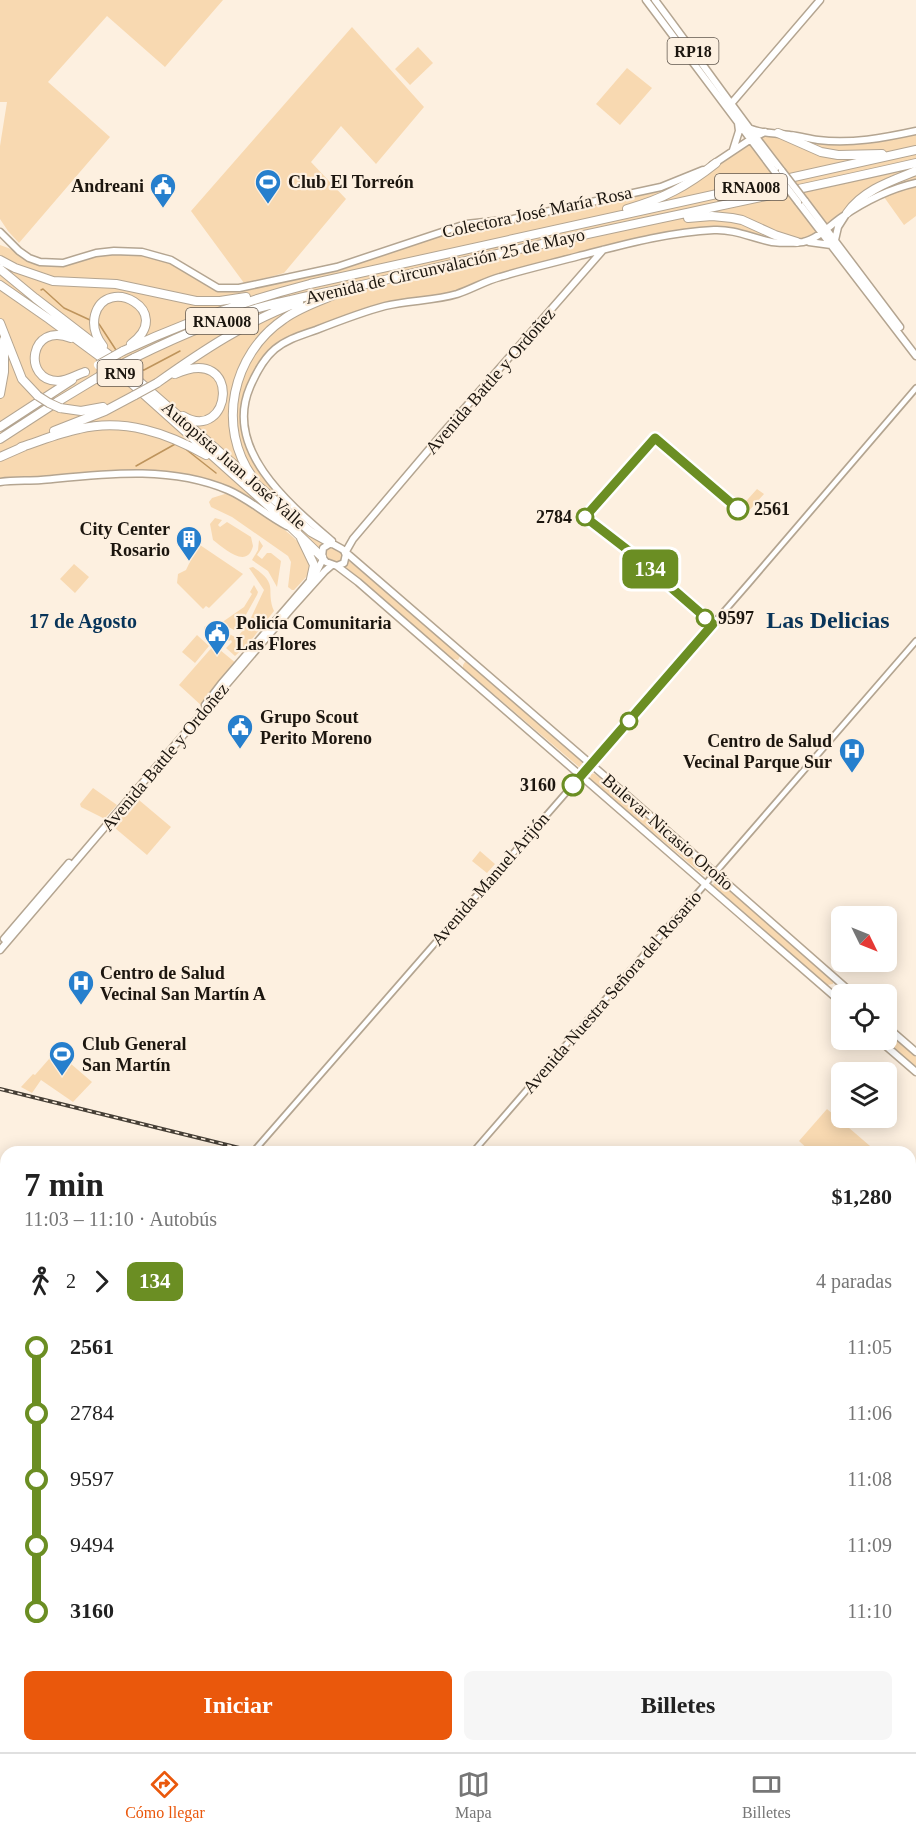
<!DOCTYPE html>
<html lang="es">
<meta charset="utf-8">
<style>
:root{--surface:#fff;--page:#f6f6f6;--text:#222;--muted:#767676;--line:#e0e0e0;--accent:#ea580c}
body{margin:0;font-family:"Times New Roman",serif;background:var(--page);color:var(--text);height:100vh;display:flex;flex-direction:column;font-size:22px;white-space:nowrap}
*{box-sizing:border-box;margin:0}
p{font-size:20px;color:var(--muted)}
.icon{flex:none;width:33px;height:33px;fill:none;stroke:currentColor;stroke-width:2;stroke-linecap:round;stroke-linejoin:round}
.map{position:relative;flex:1;overflow:hidden}
.details{position:absolute;left:0px;top:1146px;width:916px;height:606px;display:flex;flex-direction:column;background:var(--surface);border-radius:18px 18px 0 0;box-shadow:0 3px 15px #0003}
.details>*{flex:none}
.badge{padding:0 12px;border-radius:9px;font-size:21px;line-height:39px}
.needle{width:39px;rotate:133deg}
.fabs{position:absolute;left:831px;top:906px;display:grid;gap:12px}
.fabs a{display:grid;place-items:center;width:66px;height:66px;border-radius:9px;background:var(--surface);box-shadow:0 3px 15px #0003;font-size:30px}
.map>.badge{position:absolute;translate:-50% -50%;box-shadow:0 0 0 3px #fff}
.legs{display:flex;align-items:center;gap:9px;height:66px;padding:0 24px;font-size:20px}
.legs p{margin-inline-start:auto}
.headline{display:flex;align-items:center;justify-content:space-between;height:102px;padding:0 24px}
h1{font-size:33px;font-weight:700;line-height:45px}
.button{display:flex;gap:12px;margin-top:auto;padding:12px 24px}
.button a{flex:1;height:69px;border-radius:9px;background:var(--accent);color:#fff;font-size:24px;font-weight:700;line-height:69px;text-align:center}
.button a+a{background:var(--page);color:var(--text)}
ul{padding:0 24px;list-style:none}
li{display:flex;align-items:center;gap:21px;height:66px;font-size:22px}
li i{display:grid;place-items:center;width:9px;height:100%;margin:0 8px;background:currentColor}
li i::after{content:'';width:15px;height:15px;margin:-8px;border:4px solid;border-radius:50%;background:var(--surface)}
li p{margin-inline-start:auto}
li:first-child i{background:linear-gradient(#0000 50%,currentColor 0)}
li:last-child i{background:linear-gradient(currentColor 50%,#0000 0)}
.tabs{display:flex;justify-content:space-around;align-items:center;height:84px;border-top:2px solid var(--line);background:var(--surface);font-size:16px;color:var(--muted)}
.tabs a{display:grid;justify-items:center;gap:3px}
.tabs .current{color:var(--accent)}
.map>svg:first-child{display:block}
.green{fill:#f8d9b1}
.lines{fill:none;stroke-linecap:round;stroke-linejoin:round}
.stream{stroke:#be945c;stroke-width:1.5}
.minor-casing{stroke:#b4a591;stroke-width:8}
.major-casing{stroke:#b4a591;stroke-width:9}
.highway-casing{stroke:#b4a591;stroke-width:10}
.minor{stroke:#fff;stroke-width:4.5}
.major{stroke:#fff;stroke-width:6}
.highway{stroke:#fff;stroke-width:8}
.rail-casing{stroke:#463f36;stroke-width:4}
.rail{stroke:#fdf0e0;stroke-width:1.5;stroke-dasharray:4.5;stroke-linecap:butt}
.major-bridge-casing{stroke:#b4a591;stroke-width:9;stroke-linecap:butt}
.highway-bridge-casing{stroke:#b4a591;stroke-width:10;stroke-linecap:butt}
.major-bridge{stroke:#fff;stroke-width:6}
.highway-bridge{stroke:#fff;stroke-width:8}
.line-1-casing{stroke:#fff;stroke-width:14}
.line-1{stroke:#6b8e23;stroke-width:9}
.stop-1-dot{fill:#fff;stroke:#6b8e23;stroke-width:3}
.labels{text-anchor:middle;dominant-baseline:central;stroke-width:4.5;stroke-linejoin:round;paint-order:stroke}
.shield{fill:#fdf0e0;stroke:#60574e;stroke-width:1.5}
.shield-label{font-size:16px;font-weight:bold;fill:#1c160f}
.poi-label{font-size:18px;font-weight:bold;fill:#1c160f;stroke:#fdf0e0;text-anchor:start}
.street-label{font-size:18px;fill:#1c160f;stroke:#fdf0e0}
.stop-label{font-size:18px;font-weight:bold;fill:#1c160f;stroke:#fdf0e0;text-anchor:start}
.neighbourhood-label{font-size:20px;font-weight:bold;fill:#083459;stroke:#fdf0e0}
.district-label{font-size:24px;font-weight:bold;fill:#083459;stroke:#fdf0e0}
</style>
<div class="map">
<svg width="916" height="1752" viewBox="0 0 916 1752">
<rect width="100%" height="100%" fill="#fdf0e0"/>
<path class="green" d="M0 0H223L165 67 107 16 48 82 110 137 19 243 8 231 0 219V146L7 102H0Z
M352 27 424 107 376 164 341 126 311 162 346 199 284 273 252 282 244 283 191 211Z
M418 47 433 63 410 85 395 69Z
M627 68 652 88 620 125 596 104Z
M916 131V183L878 196 813 238 782 242 729 231 647 239 497 278 455 294 387 306 289 340 264 361 245 407 250 448 278 490 342 549 346 559 334 566 295 530 252 502 199 480 139 473 0 482V245L52 264 114 251 156 255 208 283 227 289 337 267 466 224 513 219 661 187 692 175 765 132 853 141Z
M916 186V216L904 225 884 197 885 195Z
M757 489 764 494 746 514 739 509Z
M228 493C248 502 283 526 298 542 304 549 308 559 311 567L309 574 294 590H292L288 587 291 562 288 556 232 517 211 507 209 502 212 498Z
M215 518 222 520 218 525 220 527 227 522 251 537 253 546C247 570 224 548 213 540L210 524Z
M259 540 263 546 257 555 262 559 267 553H271L281 561 277 587 268 571 252 560 258 550Z
M197 543 243 574 209 608 206 606 203 609 177 583 178 574 186 570 197 547Z
M349 561 458 653 460 656 458 660 452 659 350 571 344 567Z
M74 564 89 577 75 593 60 579Z
M253 567C280 585 265 589 274 611L249 643 235 656 226 648 232 642 231 640 229 641 225 638 223 640 215 634 213 636 204 629 205 626 215 627 237 638 249 622 264 590 249 568Z
M254 585 258 592 257 595 238 629 234 630 221 623 244 607 252 594 250 592Z
M197 635 209 646 195 663 182 652Z
M214 645 237 664 203 707 179 685Z
M465 662 469 663 583 762 582 767H579L463 668V665Z
M591 773 595 774 707 870V875H703L590 779Z
M93 788 117 805 106 817 103 818 81 807 80 804Z
M133 795 171 827 147 855 109 823Z
M480 851 495 864 487 873 472 861Z
M715 880H719L833 979V984L827 985 714 886 713 885Z
M887 1031 916 1057V1067L884 1040H886Z
M56 1051 92 1082 73 1102 41 1080 32 1093 21 1087 33 1074 35 1075Z
M827 1109 877 1152H811L799 1141Z"/>
<g class="lines">
<path class="stream" d="M41 290 43 289 64 308 90 320
M99 324 116 350
M131 363 141 370H144L180 351
M183 447 216 473
M136 466 177 443"/>
<g class="minor-casing">
<path id="minor" d="M253 1152 748 584 916 388
M473 1152 916 641
M0 1443 6 1437
M0 1669 6 1675
M0 1713 6 1706"/>
</g>
<g class="major-casing">
<path id="major" d="M646 0 775 172
M655 0C698 57 738 115 782 171
M730 105 820 0
M749 128C761 134 776 133 790 135 800 136 809 139 818 140 851 144 884 138 916 131
M733 150 739 131 738 123
M712 165 751 139 765 132
M805 201 900 327
M798 202 916 356
M0 232 19 251 29 258 40 262 63 263 96 253 114 251 142 252 171 260 218 288H239L337 267 466 224 513 219 661 187 703 170
M835 240 838 227 845 216
M809 242 831 245
M0 482C13 480 28 481 41 480 103 474 169 465 228 490 249 499 266 515 287 526
M332 541C290 505 223 450 250 387 256 373 263 359 275 349 287 339 302 335 316 330 339 321 362 312 385 306 409 300 434 301 457 294 472 289 485 281 500 277 526 269 553 263 579 256 622 245 669 232 714 230 734 229 752 238 772 242 781 243 794 243 803 242 818 239 830 225 842 217 864 202 889 189 916 183
M345 553 353 539 443 433 603 250
M337 566 344 563 346 554
M205 705 221 684 315 575 323 559
M4 939 69 863
M0 950 290 610 325 571 332 565
M842 1003 358 582 337 566 326 562 322 557 323 548 331 543 342 549 630 798 853 994
M886 1026 916 1052
M879 1040 916 1072
M0 1189 6 1197
M0 1199 6 1207
M910 1439 916 1433
M910 1450 916 1444
M409 1746 413 1752
M415 1746 420 1752
M640 1752 645 1746
M649 1752 654 1746"/>
</g>
<g class="highway-casing">
<path id="highway" d="M778 133 821 152 838 155 882 154
M627 209C663 199 687 186 716 163
M847 213C863 190 891 181 916 171
M688 218 712 216 732 218 742 220 775 235 797 242
M0 260 15 268 53 281 116 284 196 301H220L246 297
M0 269 35 298 109 355 311 532 331 543
M0 285 49 319 110 364 272 509 322 557
M0 323 22 379 38 396
M71 338C29 321 22 381 58 381 67 381 76 375 85 372
M103 346C96 337 92 327 95 315 106 274 176 311 131 344
M123 351C185 322 244 301 310 284L916 150
M134 358C183 334 236 311 291 300 325 292 359 286 393 278 566 236 742 203 916 163
M175 374C244 343 231 445 183 416
M157 383C202 351 247 321 299 302
M0 394 4 372V340
M60 408 81 411 103 407
M0 427 72 380
M54 431 105 411 135 395
M0 439 57 402 105 373
M21 447C40 441 59 433 79 429 124 418 167 433 206 455
M0 457 25 446
M253 478C216 427 232 354 284 319 299 308 317 302 334 295
M301 538 314 565 311 579"/>
</g>
<use href="#minor" class="minor"/>
<use href="#major" class="major"/>
<use href="#highway" class="highway"/>
<g class="rail-casing">
<path id="rail" d="M0 1089 256 1152
M910 1314 916 1315"/>
</g>
<use href="#rail" class="rail"/>
<g class="major-bridge-casing">
<path id="major-bridge" d="M782 171 805 201
M775 172 798 202"/>
</g>
<g class="highway-bridge-casing">
<path id="highway-bridge" d="M98 365 123 351
M105 373 134 358
M135 395 157 383
M38 396 49 403 60 408"/>
</g>
<use href="#major-bridge" class="major-bridge"/>
<use href="#highway-bridge" class="highway-bridge"/>
</g>
<g class="lines">
<g class="line-1-casing">
<path id="line-1" d="M573 785 713 624 629 551 585 517 655 438 738 509"/>
</g>
<use href="#line-1" class="line-1"/>
</g>
<defs>
<g id="stadium-pin" transform="scale(1.35)"><path d="M0 17L-7.5 6A9.5 9.5 0 1 1 7.5 6Z" fill="#267fcd" stroke="#fdf0e0"/><path d="M0-5a6.5 5 0 1 0 0 10a6.5 5 0 1 0 0-10ZM-3.5-1.8h7v3.6h-7Z" fill="#fff"/></g>
<g id="civic-pin" transform="scale(1.35)"><path d="M0 17L-7.5 6A9.5 9.5 0 1 1 7.5 6Z" fill="#267fcd" stroke="#fdf0e0"/><path d="M-.6-6.5H3V-4.5H.6V-3L4-1V1h2V6H-6V1h2V-1L-.6-3ZM-1.2 2.5V6h2.4V2.5Z" fill="#fff"/></g>
<g id="building-pin" transform="scale(1.35)"><path d="M0 17L-7.5 6A9.5 9.5 0 1 1 7.5 6Z" fill="#267fcd" stroke="#fdf0e0"/><path d="M-4-6H4V6H1V3H-1V6H-4ZM-2.5-4.3h1.7v1.8h-1.7ZM.8-4.3h1.7v1.8H.8ZM-2.5-1h1.7V.8h-1.7ZM.8-1h1.7V.8H.8Z" fill="#fff"/></g>
<g id="hospital-pin" transform="scale(1.35)"><path d="M0 17L-7.5 6A9.5 9.5 0 1 1 7.5 6Z" fill="#267fcd" stroke="#fdf0e0"/><path d="M-5-5h3v3.5h4V-5h3V5h-3V1.5h-4V5h-3Z" fill="#fff"/></g>
</defs>
<g fill-rule="evenodd">
<use href="#stadium-pin" x="268" y="182"/>
<use href="#civic-pin" x="163" y="186"/>
<use href="#building-pin" x="189" y="539"/>
<use href="#civic-pin" x="217" y="633"/>
<use href="#civic-pin" x="240" y="727"/>
<use href="#hospital-pin" x="852" y="751"/>
<use href="#hospital-pin" x="81" y="983"/>
<use href="#stadium-pin" x="62" y="1054"/>
</g>
<g class="stop-1-dot">
<circle cx="738" cy="509" r="10"/>
<circle cx="585" cy="517" r="8"/>
<circle cx="705" cy="618" r="8"/>
<circle cx="629" cy="721" r="8"/>
<circle cx="573" cy="785" r="10"/>
</g>
<g class="labels">
<g class="shield">
<rect x="667.5" y="38" width="51" height="26" rx="4.5"/>
<rect x="715" y="174" width="72" height="26" rx="4.5"/>
<rect x="186" y="308" width="72" height="26" rx="4.5"/>
<rect x="97.5" y="360" width="45" height="26" rx="4.5"/>
</g>
<g class="shield-label">
<text x="693" y="51">RP18</text>
<text x="751" y="187">RNA008</text>
<text x="222" y="321">RNA008</text>
<text x="120" y="373">RN9</text>
</g>
<g class="poi-label">
<text x="288" y="182">Club El Torreón</text>
<text x="144" y="186" text-anchor="end">Andreani</text>
<text x="170" y="529" text-anchor="end">City Center<tspan x="170" dy="21">Rosario</tspan></text>
<text x="236" y="623">Policía Comunitaria<tspan x="236" dy="21">Las Flores</tspan></text>
<text x="260" y="717">Grupo Scout<tspan x="260" dy="21">Perito Moreno</tspan></text>
<text x="832" y="741" text-anchor="end">Centro de Salud<tspan x="832" dy="21">Vecinal Parque Sur</tspan></text>
<text x="100" y="973">Centro de Salud<tspan x="100" dy="21">Vecinal San Martín A</tspan></text>
<text x="82" y="1044">Club General<tspan x="82" dy="21">San Martín</tspan></text>
</g>
<g class="street-label">
<text transform="translate(537 212) rotate(-12)">Colectora José María Rosa</text>
<text transform="translate(445 266) rotate(-13)">Avenida de Circunvalación 25 de Mayo</text>
<text transform="translate(490 381) rotate(-49)">Avenida Battle y Ordoñez</text>
<text transform="translate(234 465) rotate(41)">Autopista Juan José Valle</text>
<text transform="translate(165 757) rotate(-50)">Avenida Battle y Ordoñez</text>
<text transform="translate(668 832) rotate(41)">Bulevar Nicasio Oroño</text>
<text transform="translate(490 879) rotate(-49)">Avenida Manuel Arijón</text>
<text transform="translate(612 992) rotate(-49)">Avenida Nuestra Señora del Rosario</text>
</g>
<g class="stop-label">
<text x="754" y="509">2561</text>
<text x="572" y="517" text-anchor="end">2784</text>
<text x="718" y="618">9597</text>
<text x="556" y="785" text-anchor="end">3160</text>
</g>
<g class="neighbourhood-label">
<text x="83" y="621">17 de Agosto</text>
</g>
<g class="district-label">
<text x="828" y="620">Las Delicias</text>
</g>
</g>
</svg>
<div class="fabs">
<a><svg class="needle" viewBox="-14 -14 28 28"><path d="M0-13l5 13h-10z" fill="#e53935"/><path d="M0 13l5-13h-10z" fill="#767676"/></svg></a>
<a><svg class="icon" aria-label="locate" viewBox="0 0 24 24"><circle cx="12" cy="12" r="6"/><path d="M12 2v4M12 18v4M2 12h4M18 12h4"/></svg></a>
<a><svg class="icon" aria-label="layers" viewBox="0 0 24 24"><path d="M12 4l9 5-9 5-9-5zM3 14l9 5 9-5"/></svg></a>
</div>
<b class="badge" style="left:650px;top:569px;background:#6b8e23;color:#fff">134</b>
<section class="details">
<div class="headline"><div><h1>7 min</h1><p>11:03 – 11:10 · Autobús</p></div><b>$1,280</b></div>
<div class="legs"><svg class="icon" aria-label="walk" viewBox="0 0 24 24"><circle cx="13" cy="4" r="2"/><path d="M13 8l-2 6 4 7M11 14l-3 7M7 12l3-4h3l4 4"/></svg>2<svg class="icon" aria-label="forward" viewBox="0 0 24 24"><path d="M9 5l7 7-7 7"/></svg><b class="badge" style="background:#6b8e23;color:#fff">134</b><p>4 paradas</p></div>
<ul>
<li><i style="color:#6b8e23"></i><b>2561</b><p>11:05</p></li>
<li><i style="color:#6b8e23"></i><span>2784</span><p>11:06</p></li>
<li><i style="color:#6b8e23"></i><span>9597</span><p>11:08</p></li>
<li><i style="color:#6b8e23"></i><span>9494</span><p>11:09</p></li>
<li><i style="color:#6b8e23"></i><b>3160</b><p>11:10</p></li>
</ul>
<div class="button"><a>Iniciar</a><a>Billetes</a></div>
</section>
</div>
<nav class="tabs">
<a class="current"><svg class="icon" aria-label="directions" viewBox="0 0 24 24"><path d="M12 3l9 9-9 9-9-9zM9 14v-3h6M13 9l2 2-2 2"/></svg>Cómo llegar</a>
<a><svg class="icon" aria-label="map" viewBox="0 0 24 24"><path d="M3 6l6-2 6 2 6-2v14l-6 2-6-2-6 2zM9 4v14M15 6v14"/></svg>Mapa</a>
<a><svg class="icon" aria-label="tickets" viewBox="0 0 24 24"><path d="M3 7h18v10H3zM15 7v10"/></svg>Billetes</a>
</nav>
